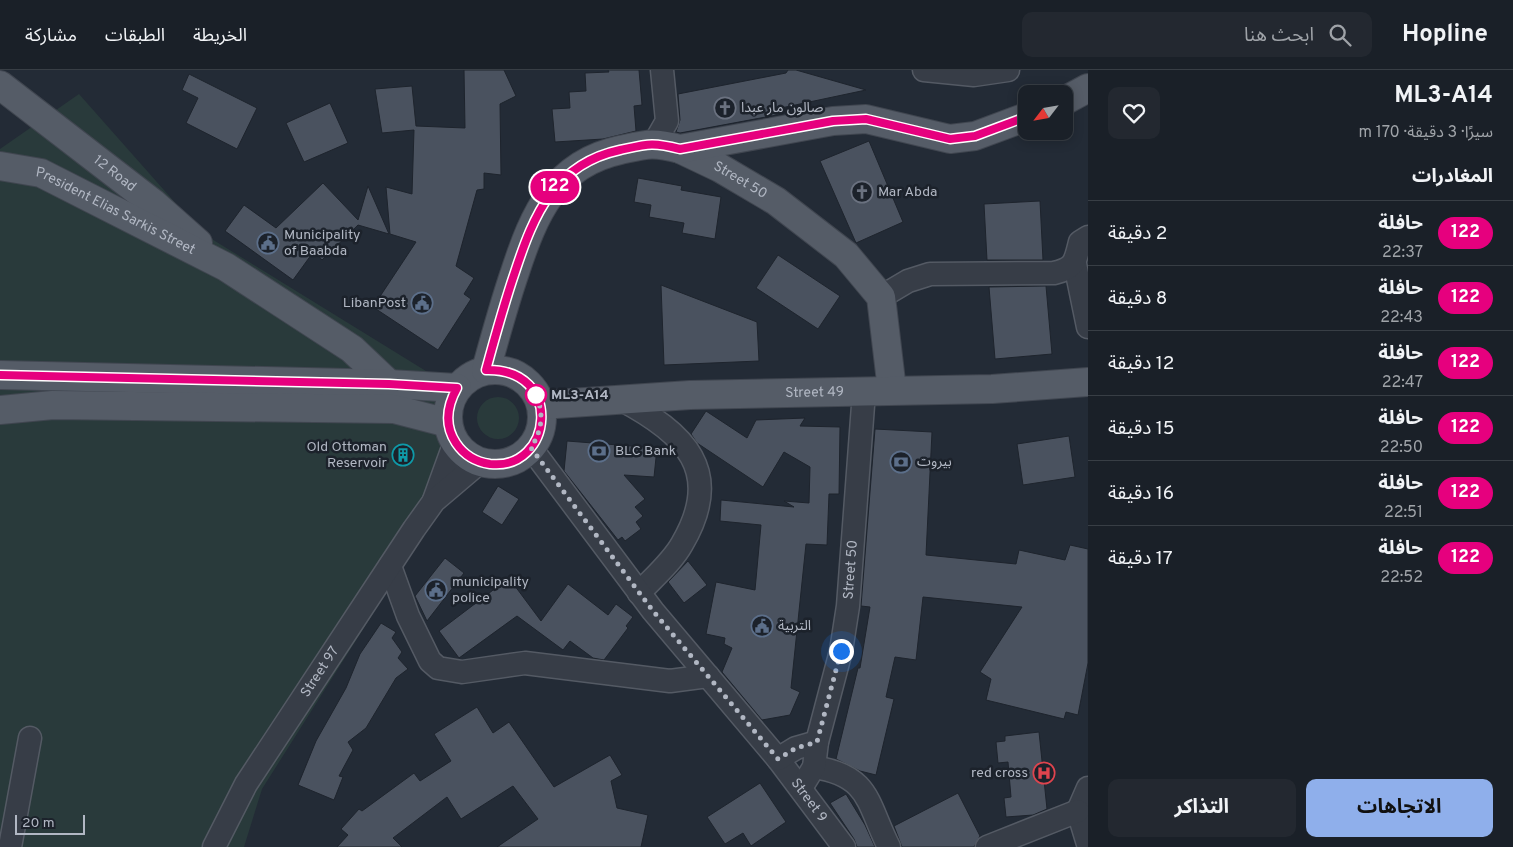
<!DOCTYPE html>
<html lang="ar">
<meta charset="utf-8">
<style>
:root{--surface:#1a2028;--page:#232830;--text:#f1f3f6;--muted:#9fa3a8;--line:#383e45;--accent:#8fafeb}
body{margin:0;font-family:Overpass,"Noto Sans Arabic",sans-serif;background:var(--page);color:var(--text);direction:rtl;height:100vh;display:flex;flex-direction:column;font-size:19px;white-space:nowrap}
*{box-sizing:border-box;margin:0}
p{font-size:16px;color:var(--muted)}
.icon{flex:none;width:28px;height:28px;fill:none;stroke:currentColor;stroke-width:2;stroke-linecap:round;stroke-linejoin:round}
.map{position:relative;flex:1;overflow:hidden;direction:ltr}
.panel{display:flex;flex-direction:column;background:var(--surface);width:425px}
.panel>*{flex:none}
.badge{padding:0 10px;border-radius:16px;font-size:18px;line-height:32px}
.needle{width:32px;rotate:239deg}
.tools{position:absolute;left:1018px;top:15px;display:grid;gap:10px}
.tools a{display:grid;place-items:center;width:55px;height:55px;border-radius:10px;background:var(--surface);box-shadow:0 2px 12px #0003,0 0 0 1px var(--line);font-size:25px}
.scale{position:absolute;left:15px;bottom:12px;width:70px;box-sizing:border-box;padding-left:5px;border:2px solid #b1b7c3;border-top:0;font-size:14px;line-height:18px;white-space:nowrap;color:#b1b7c3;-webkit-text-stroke:4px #1c222b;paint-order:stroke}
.you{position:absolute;width:25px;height:25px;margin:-12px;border:4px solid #fff;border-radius:50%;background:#1a73e8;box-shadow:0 0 0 8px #1a73e833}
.map>.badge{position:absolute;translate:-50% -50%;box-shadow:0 0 0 2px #fff}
h2{padding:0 20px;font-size:19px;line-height:45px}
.round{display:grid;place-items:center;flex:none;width:52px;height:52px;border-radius:10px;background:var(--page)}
.overview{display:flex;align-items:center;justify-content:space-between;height:85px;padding:0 20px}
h1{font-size:24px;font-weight:700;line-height:38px}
.button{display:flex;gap:10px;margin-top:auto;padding:10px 20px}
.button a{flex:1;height:58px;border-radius:10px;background:var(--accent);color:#111;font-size:20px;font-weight:700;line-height:58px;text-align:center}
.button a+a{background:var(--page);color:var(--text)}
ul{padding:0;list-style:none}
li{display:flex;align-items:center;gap:15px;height:65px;padding:0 20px;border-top:1px solid var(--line)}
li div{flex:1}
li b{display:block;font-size:19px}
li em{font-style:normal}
li .badge{min-width:55px;font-weight:700;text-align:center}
header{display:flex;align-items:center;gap:30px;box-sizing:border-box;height:70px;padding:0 25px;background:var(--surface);border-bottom:1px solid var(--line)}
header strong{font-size:24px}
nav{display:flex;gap:28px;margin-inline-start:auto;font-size:18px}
.search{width:350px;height:45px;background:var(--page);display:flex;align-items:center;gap:12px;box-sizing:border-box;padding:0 18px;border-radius:10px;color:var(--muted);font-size:19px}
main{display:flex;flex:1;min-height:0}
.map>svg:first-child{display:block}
.green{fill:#293a3b}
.building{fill:#4a525f;stroke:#1e242d}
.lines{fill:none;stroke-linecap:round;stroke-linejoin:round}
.minor-casing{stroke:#545a64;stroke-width:25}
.major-casing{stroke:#404650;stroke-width:30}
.minor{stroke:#373d47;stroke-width:22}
.major{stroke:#555c67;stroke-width:28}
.line-casing{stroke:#fff;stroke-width:11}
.line{stroke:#e6007e;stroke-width:8}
.walk{stroke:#b1b7c3;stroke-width:5;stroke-dasharray:0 9}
.stop-dot{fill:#fff;stroke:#e6007e;stroke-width:2.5}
.labels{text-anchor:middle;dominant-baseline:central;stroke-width:5;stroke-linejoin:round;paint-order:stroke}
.poi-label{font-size:14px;fill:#b1b7c3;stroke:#1c222b;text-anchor:start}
.street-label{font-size:14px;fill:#b1b7c3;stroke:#1c222b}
.stop-label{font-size:14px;font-weight:bold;fill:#b1b7c3;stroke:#1c222b;text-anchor:start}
</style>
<header>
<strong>Hopline</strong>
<div class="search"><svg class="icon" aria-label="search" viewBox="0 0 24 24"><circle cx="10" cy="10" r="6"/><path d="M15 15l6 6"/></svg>ابحث هنا</div>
<nav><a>الخريطة</a><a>الطبقات</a><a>مشاركة</a></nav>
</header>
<main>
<section class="panel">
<div class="overview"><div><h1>ML3-A14</h1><p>سيرًا · 3 دقيقة · 170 m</p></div><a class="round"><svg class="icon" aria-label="heart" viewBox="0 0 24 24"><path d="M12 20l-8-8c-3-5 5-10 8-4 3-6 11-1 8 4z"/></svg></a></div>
<h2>المغادرات</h2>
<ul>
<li><span class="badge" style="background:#e6007e;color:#fff">122</span><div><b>حافلة</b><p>22:37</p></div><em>2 دقيقة</em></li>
<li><span class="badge" style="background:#e6007e;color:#fff">122</span><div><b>حافلة</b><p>22:43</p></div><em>8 دقيقة</em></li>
<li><span class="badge" style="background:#e6007e;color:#fff">122</span><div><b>حافلة</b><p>22:47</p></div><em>12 دقيقة</em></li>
<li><span class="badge" style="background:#e6007e;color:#fff">122</span><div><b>حافلة</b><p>22:50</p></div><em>15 دقيقة</em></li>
<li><span class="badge" style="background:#e6007e;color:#fff">122</span><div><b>حافلة</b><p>22:51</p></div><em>16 دقيقة</em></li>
<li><span class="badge" style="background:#e6007e;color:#fff">122</span><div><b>حافلة</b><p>22:52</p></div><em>17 دقيقة</em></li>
</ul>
<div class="button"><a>الاتجاهات</a><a>التذاكر</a></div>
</section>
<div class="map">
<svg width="1088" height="777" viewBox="0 0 1088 777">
<rect width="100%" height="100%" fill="#232b36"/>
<path class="green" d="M79 24 202 163 447 314 465 398 262 719 244 777H0V79Z
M477 348a21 21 0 1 1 42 0a21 21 0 1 1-42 0Z"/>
<path class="building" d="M464 0H504L516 26 500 34 501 105 484 103V119L477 120 456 196 474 208 464 224 471 229 438 280 373 237 416 172 390 164 386 117 412 124 414 60 382 63 375 19 412 16 416 56 465 58Z
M608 0H639L642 35 634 36 636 61 603 69 555 72 552 39 570 38 569 22 586 21 585 3 609 2Z
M788 0H796L866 20 781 38 782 44 680 63 676 62 680 50 678 24 786 3Z
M189 4 257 38 237 79 186 53 198 28 182 20Z
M330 33 348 73 304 92 286 53Z
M869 71 903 152 856 173 820 91Z
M638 108 682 116 681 120 721 127 715 169 682 163 684 153 649 147 651 135 634 132Z
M323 113 358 150 368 116 389 164 358 155 322 190 314 181 293 210 225 161 244 135 276 158Z
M1040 131 1043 190H987L984 134Z
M778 185 840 226 818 259 756 218Z
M661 215 757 252 759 291 664 295Z
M1046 216 1052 284 995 289 989 217Z
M706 341 747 368 756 350 805 348 800 356 840 357 839 424H829L827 475 806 474 791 618 800 622 790 645 762 650 722 602 732 578 724 574 725 568 706 564 716 512 755 520 761 455 720 451 721 430 794 437 784 431 809 433 810 397 784 382 763 417 697 373 691 364Z
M875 359 932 362 926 485 1016 494 1019 480 1065 490 1070 475 1088 479V593L1078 645 1066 642 1064 649 986 630 991 609 980 602 1022 537 923 527 916 590 895 587 886 627 894 629 876 705 860 701 836 689 858 598H860L870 537 861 536Z
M1069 366 1075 407 1023 415 1017 374Z
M567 371 657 378 654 407 624 405 645 429 635 437 643 446 636 452 641 459 625 471 622 467 618 470 564 401Z
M498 416 519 429 502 455 482 442Z
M445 488 464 503 427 551 415 526Z
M688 491 707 515 684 533 668 512Z
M509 508 541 551 568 514 608 545 616 534 633 547 626 556 628 558 604 590 593 588 570 571 563 580 517 546 459 588 439 561Z
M381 553 396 562 392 568 402 582 398 588 408 599 396 608 366 658 348 672 353 680 339 706 343 707 334 730 298 715 316 671 346 618 360 584Z
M477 637 493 663 509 652 554 717 610 685 622 705 611 711 617 738 648 745 641 777H497L538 749 513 716 461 749 447 727 393 768 402 777H337L348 765 341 759 359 739 362 741 414 703 420 711 451 691 434 664Z
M1039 662 1047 739 1033 745 1006 747 1004 728 1011 727 1008 692 998 693 996 672 1005 671V666Z
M760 713 786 752 751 776 743 763 725 774 707 747Z
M958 723 980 766 974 777H902L894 756Z
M846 724 865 755 875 777H857L854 769 830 733Z"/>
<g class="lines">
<g class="minor-casing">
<g id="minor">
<path d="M924 0 974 5 1008 0"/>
<path d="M655 72 667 51 662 0"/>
<path d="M1075 194 1088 257"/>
<path d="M881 227 908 211 930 204 1054 203C1075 198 1075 192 1080 172L1088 167"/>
<path d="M620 329C685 363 725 401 682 474 672 492 653 508 639 523"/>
<path id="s1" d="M531 378 653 541 778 689 844 777"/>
<path d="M434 430 455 372"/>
<path d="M390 496 408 546 430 591 438 598 462 602 525 593 670 611 708 606"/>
<path d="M778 689 796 678 817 672"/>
<path d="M814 697C871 706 867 734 889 777"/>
<path id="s2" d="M801 718 814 697 817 672 841 581 848 536 864 322"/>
<path d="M1088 718 1078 741 1088 774"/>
<path d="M10 777 30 668"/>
<path id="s3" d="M214 777 246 714 414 459 434 431 480 392"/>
<path d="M987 777 1078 741"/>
</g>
</g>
<g class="major-casing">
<g id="major">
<path id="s4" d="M0 15 153 133 198 173"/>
<path d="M1064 31 1088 18"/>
<path id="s5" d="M680 79 720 98 776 131 846 185 881 227 892 320"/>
<path id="s6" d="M0 96 41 103 226 197 352 279 389 314 394 339"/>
<circle cx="495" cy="347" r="47"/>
<path d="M486 300C495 267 504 234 515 202 534 144 555 94 620 80 648 74 652 72 680 79L833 51 866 49 950 69 975 66 1026 47"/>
<path d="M0 305 389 314 457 318"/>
<path id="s7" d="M541 335 690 325 992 319 1088 312"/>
<path d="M0 340 53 335 394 339 448 353"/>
</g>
</g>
<use href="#minor" class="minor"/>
<use href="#major" class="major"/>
</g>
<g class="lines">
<g class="line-casing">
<path id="line" d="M0 305 389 314 457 318C447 336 444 355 456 373 464 385 476 392 490 394 553 401 565 298 486 300 495 267 504 234 515 202 534 144 555 94 620 80 648 74 652 72 680 79L833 51 866 49 950 69 975 66 1026 47"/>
</g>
<use href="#line" class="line"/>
<path class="walk" d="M536 325 535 322C544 343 543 358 531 378L653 541 778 689 796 678 817 672 841 581"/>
</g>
<defs>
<g id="church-ring" transform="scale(1.125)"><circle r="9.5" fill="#1c222b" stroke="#6b7280" stroke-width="1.5"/><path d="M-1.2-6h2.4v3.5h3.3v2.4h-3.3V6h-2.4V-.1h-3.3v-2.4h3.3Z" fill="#6b7280"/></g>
<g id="civic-ring" transform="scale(1.125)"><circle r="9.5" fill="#1c222b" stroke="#5c6f8a" stroke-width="1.5"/><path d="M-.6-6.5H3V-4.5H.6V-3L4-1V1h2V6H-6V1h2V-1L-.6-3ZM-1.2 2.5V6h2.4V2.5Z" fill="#5c6f8a"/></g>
<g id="bank-ring" transform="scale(1.125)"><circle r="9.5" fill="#1c222b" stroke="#5c6f8a" stroke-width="1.5"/><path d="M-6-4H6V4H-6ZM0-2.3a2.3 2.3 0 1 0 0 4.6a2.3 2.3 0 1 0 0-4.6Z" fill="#5c6f8a"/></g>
<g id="building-ring" transform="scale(1.125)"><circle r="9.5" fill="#1c222b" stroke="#0f9aa8" stroke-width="1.5"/><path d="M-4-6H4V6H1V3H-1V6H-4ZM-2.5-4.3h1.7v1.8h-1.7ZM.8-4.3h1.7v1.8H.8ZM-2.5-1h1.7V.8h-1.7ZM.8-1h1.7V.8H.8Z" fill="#0f9aa8"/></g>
<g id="hospital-ring" transform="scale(1.125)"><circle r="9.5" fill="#1c222b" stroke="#e0444e" stroke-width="1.5"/><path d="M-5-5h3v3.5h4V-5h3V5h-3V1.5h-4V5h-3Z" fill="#e0444e"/></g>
</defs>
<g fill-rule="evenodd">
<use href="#church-ring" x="725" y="38"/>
<use href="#church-ring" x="862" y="122"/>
<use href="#civic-ring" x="268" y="173"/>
<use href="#civic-ring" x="422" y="233"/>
<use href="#bank-ring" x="599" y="381"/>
<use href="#building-ring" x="403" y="385"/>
<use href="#bank-ring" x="901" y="392"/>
<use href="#civic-ring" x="436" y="520"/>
<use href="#civic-ring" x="762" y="556"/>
<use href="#hospital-ring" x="1044" y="703"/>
</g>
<circle class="stop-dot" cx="536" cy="325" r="10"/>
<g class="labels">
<g class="poi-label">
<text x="741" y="38">صالون مار عبدا</text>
<text x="878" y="122">Mar Abda</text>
<text x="284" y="165">Municipality<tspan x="284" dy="16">of Baabda</tspan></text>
<text x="406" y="233" text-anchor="end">LibanPost</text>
<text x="387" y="377" text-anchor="end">Old Ottoman<tspan x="387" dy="16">Reservoir</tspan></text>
<text x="615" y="381">BLC Bank</text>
<text x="917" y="392">بيروت</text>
<text x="452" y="512">municipality<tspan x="452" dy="16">police</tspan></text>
<text x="778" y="556">التربية</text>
<text x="1028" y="703" text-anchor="end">red cross</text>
</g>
<g class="street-label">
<text stroke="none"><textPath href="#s4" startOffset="145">12 Road</textPath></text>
<text stroke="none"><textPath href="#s5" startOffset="68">Street 50</textPath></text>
<text stroke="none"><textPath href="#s6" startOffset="125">President Elias Sarkis Street</textPath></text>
<text stroke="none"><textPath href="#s7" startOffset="274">Street 49</textPath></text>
<text stroke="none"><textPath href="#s2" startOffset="226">Street 50</textPath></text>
<text stroke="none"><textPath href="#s3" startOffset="205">Street 97</textPath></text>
<text stroke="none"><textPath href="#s1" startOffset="449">Street 9</textPath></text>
</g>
<g class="stop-label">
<text x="551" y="325">ML3-A14</text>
</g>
</g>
</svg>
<div class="tools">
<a><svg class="needle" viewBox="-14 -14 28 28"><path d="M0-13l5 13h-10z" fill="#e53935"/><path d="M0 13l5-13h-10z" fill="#9fa3a8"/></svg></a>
</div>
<div class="scale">20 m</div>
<div class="you" style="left:841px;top:581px"></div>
<b class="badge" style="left:555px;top:117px;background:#e6007e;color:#fff">122</b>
</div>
</main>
